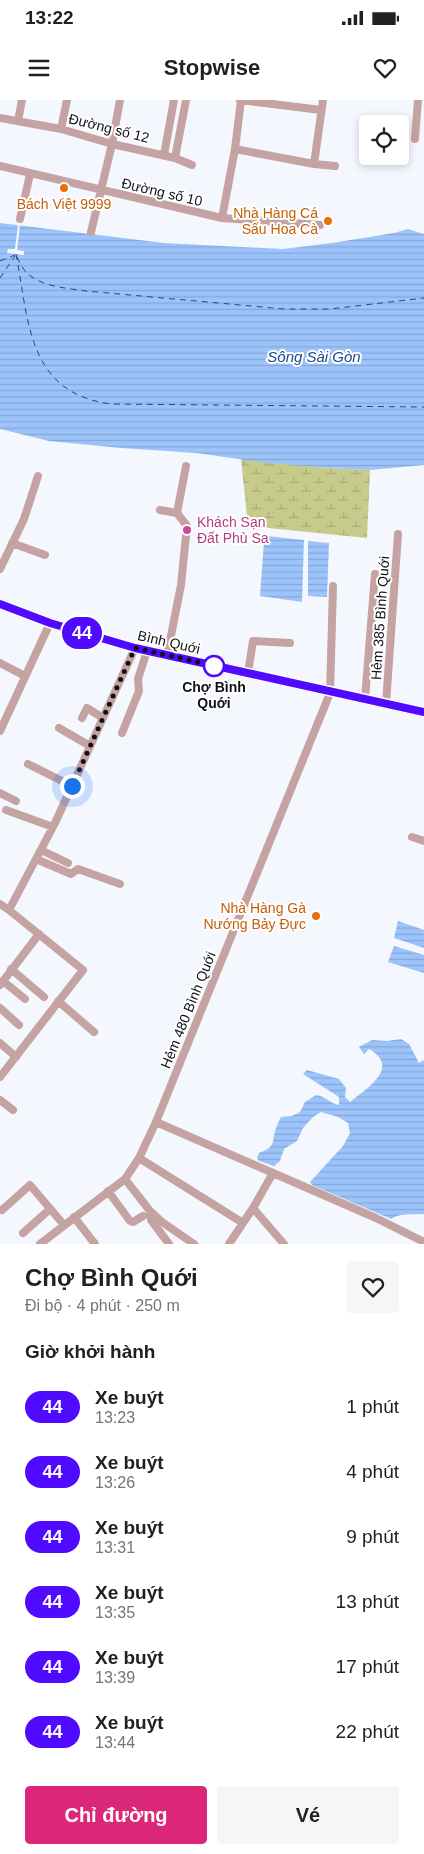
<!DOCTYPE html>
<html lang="vi">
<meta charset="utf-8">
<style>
:root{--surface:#fff;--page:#f6f6f6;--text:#202124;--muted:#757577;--accent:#db2777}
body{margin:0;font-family:Helvetica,sans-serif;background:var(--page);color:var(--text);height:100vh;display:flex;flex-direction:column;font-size:19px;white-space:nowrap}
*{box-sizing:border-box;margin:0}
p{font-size:16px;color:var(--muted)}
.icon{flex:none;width:28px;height:28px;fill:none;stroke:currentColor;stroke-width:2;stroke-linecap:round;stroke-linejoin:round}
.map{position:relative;height:1144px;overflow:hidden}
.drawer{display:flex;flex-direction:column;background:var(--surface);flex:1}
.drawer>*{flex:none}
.badge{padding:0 10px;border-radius:16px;font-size:18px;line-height:32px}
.buttons{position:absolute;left:359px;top:15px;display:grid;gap:10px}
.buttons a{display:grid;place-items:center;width:50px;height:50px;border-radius:5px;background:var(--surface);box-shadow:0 2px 8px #0003;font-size:25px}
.you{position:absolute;width:25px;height:25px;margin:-12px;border:4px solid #fff;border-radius:50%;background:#1a73e8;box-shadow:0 0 0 8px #1a73e833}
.map>.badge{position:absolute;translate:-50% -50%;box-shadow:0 0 0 2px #fff}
h2{padding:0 25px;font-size:19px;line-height:45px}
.round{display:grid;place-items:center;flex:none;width:52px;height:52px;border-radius:5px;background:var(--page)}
.headline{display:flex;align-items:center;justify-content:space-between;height:85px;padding:0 25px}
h1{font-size:24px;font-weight:700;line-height:38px}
.cta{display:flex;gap:10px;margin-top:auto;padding:10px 25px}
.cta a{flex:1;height:58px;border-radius:5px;background:var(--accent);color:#fff;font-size:20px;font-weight:700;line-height:58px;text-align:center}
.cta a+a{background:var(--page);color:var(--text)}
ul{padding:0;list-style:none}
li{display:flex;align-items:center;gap:15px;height:65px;padding:0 25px}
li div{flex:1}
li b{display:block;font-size:19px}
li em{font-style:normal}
li .badge{min-width:55px;font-weight:700;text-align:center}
.status{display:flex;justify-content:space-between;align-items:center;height:35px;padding:0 25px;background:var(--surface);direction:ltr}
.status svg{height:14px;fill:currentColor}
header{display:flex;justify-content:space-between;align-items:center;height:65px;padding:0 25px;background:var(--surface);font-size:22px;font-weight:700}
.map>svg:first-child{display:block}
.wetland{fill:url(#wetland-marsh)}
.water{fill:url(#water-rules)}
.pier{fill:#f4f8fe}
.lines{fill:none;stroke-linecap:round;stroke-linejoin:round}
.ferry{stroke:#194b8b;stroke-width:1;stroke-dasharray:6 5;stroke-linecap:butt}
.minor{stroke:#c5a3a2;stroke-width:8}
.major{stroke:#965c5b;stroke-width:10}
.line-casing{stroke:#fff;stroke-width:11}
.line{stroke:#4f0aff;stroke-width:8}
.walk{stroke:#0f1115;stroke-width:5;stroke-dasharray:0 9}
.food-dot{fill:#e8710a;stroke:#fff;stroke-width:2}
.hotel-dot{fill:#d1479c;stroke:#fff;stroke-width:2}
.stop-dot{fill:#fff;stroke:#4f0aff;stroke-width:2.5}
.labels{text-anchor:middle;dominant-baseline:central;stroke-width:4;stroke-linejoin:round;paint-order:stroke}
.street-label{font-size:14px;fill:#0f1115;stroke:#fff}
.food-label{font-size:14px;fill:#c56008;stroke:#fff;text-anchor:end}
.hotel-label{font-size:14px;fill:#b23c85;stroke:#fff;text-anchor:start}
.stop-label{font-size:14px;font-weight:bold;fill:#0f1115;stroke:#fff}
.water-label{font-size:15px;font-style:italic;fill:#194b8b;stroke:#fff}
</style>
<div class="status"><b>13:22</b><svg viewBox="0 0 49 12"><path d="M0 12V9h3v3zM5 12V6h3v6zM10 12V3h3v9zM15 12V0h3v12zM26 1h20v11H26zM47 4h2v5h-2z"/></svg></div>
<header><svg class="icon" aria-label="menu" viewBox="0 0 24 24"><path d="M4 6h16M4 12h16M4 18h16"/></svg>Stopwise<svg class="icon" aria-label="heart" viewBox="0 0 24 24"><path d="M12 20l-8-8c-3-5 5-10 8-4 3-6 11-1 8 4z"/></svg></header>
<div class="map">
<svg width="424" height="1144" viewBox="0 0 424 1144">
<defs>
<pattern id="wetland-marsh" width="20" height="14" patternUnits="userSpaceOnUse" patternTransform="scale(1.25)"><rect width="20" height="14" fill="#c6cb8b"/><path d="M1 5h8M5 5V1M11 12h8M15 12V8" fill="none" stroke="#a9ad77"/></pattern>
<pattern id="water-rules" width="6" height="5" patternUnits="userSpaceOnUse" patternTransform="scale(1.25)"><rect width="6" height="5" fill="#9cc4fb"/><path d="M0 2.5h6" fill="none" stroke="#85a7d6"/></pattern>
</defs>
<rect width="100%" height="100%" fill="#f4f8fe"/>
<path class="wetland" d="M241 359 327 368 370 370 367 438 248 426Z"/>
<path class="water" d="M0 123 164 143 283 149 332 143 394 133 408 129 424 134V365L370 370 327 368 259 362 196 353 121 348 49 341 0 329Z
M267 436 304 440 302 502 260 496 264 441Z
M308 441 329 443 327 497 308 496Z
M398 821 424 830V848L394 838Z
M394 846 424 855V873L388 862Z
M401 939 409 944 419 963 424 960V1114C411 1115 402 1112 391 1119L312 1085 310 1082 343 1046 350 1033 348 1023 338 1017 321 1012 313 1017 303 1028 297 1041 284 1049 280 1061 274 1066 259 1061 257 1058 259 1053C277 1046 271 1043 276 1028 277 1025 279 1021 281 1017L292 1016 300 1012 305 1002 316 995C325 996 331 1004 339 1005V997L303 974 307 970 339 979 346 988 345 997 350 1002C365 989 402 968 369 949L364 954 359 947 372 940 387 941Z"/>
<path class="pier" d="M18 125H20L17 150 24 151V155L7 153 8 149H15Z"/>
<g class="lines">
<path class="ferry" d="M16 154C29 221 27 293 111 304L424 307
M17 157C19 162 22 167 25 171 39 187 67 188 86 191L284 209H330L424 198
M0 161 15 155
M0 178 15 156"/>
<path class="minor" d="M240 0 321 10
M0 18 61 29 112 44 175 58 192 65
M18 21 22 0
M61 29 67 0
M415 39 418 0
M235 49 314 64 335 66
M164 55 174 0
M175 58 186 0
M314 64 323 0
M0 66 222 118 320 125
M222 118 235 49 241 0
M20 119 30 74
M91 132 112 44 120 0
M160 410 177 413
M12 443 45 455
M0 469 24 419 38 376
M167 556 181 485 187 426 177 413 186 366
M0 563 25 576
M248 573 253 541 290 543
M365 599 375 474
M386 604 398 434
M82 618 87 608 103 618
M59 628 90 646
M0 631 50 523
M122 633 139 591 138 579 147 551
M28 664 72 686
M0 693 16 701
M6 710 53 727
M412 737 424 741
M41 750 68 763
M36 759 71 774 78 769 120 784
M0 804 9 810
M11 869 44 897
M3 881 25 899
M0 885 39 834
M58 901 94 932
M0 908 19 925
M0 943 16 957
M0 977 83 870 9 810 55 723 135 548
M0 1000 13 1010
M156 1022 273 1073 253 1108 284 1144
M139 1058 243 1123
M273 1073 376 1118 424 1142
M125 1079 150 1111 162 1122 194 1144
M108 1091 130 1121 133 1122 143 1116
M2 1110 30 1085 64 1125
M150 1111 151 1120 169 1144
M74 1117 95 1144
M23 1133 50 1109
M40 1144 125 1079 139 1058 156 1022 330 593 333 486
M229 1144 253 1108"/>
<path class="major" d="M0 504 50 523 135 548 424 612"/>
</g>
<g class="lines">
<g class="line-casing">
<path id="line" d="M0 504 50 523 135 548 424 612"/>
</g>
<use href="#line" class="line"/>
<path class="walk" d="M72 686 135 548 216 566H214"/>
</g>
<g class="food-dot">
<circle cx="64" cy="88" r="5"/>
<circle cx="328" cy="121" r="5"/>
<circle cx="316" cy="816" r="5"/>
</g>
<circle class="hotel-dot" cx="187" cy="430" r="5"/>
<circle class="stop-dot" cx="214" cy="566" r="10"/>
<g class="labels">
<g class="street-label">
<text transform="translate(109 28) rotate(14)">Đường số 12</text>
<text transform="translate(162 92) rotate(13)">Đường số 10</text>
<text transform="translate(380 518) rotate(-86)">Hẻm 385 Bình Quới</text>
<text transform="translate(169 542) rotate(13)">Bình Quới</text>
<text transform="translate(188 910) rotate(-68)">Hẻm 480 Bình Quới</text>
</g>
<g class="food-label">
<text x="64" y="104" text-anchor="middle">Bách Việt 9999</text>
<text x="318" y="113">Nhà Hàng Cá<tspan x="318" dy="16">Sấu Hoa Cà</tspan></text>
<text x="306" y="808">Nhà Hàng Gà<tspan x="306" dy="16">Nướng Bảy Đực</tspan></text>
</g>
<g class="hotel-label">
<text x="197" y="422">Khách Sạn<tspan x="197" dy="16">Đất Phù Sa</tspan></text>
</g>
<g class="stop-label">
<text x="214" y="587">Chợ Bình<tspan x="214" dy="16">Quới</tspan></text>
</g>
<g class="water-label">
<text x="314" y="256">Sông Sài Gòn</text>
</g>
</g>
</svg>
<div class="buttons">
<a><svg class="icon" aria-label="locate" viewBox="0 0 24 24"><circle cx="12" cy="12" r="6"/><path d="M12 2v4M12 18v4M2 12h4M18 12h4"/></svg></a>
</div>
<div class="you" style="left:72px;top:686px"></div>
<b class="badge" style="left:82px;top:533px;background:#4f0aff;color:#fff">44</b>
</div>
<section class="drawer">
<div class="headline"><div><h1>Chợ Bình Quới</h1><p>Đi bộ · 4 phút · 250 m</p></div><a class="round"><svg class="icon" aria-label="heart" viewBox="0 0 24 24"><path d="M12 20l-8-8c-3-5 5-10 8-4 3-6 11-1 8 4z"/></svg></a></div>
<h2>Giờ khởi hành</h2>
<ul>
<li><span class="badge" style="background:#4f0aff;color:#fff">44</span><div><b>Xe buýt</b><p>13:23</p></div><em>1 phút</em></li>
<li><span class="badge" style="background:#4f0aff;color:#fff">44</span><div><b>Xe buýt</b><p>13:26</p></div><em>4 phút</em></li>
<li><span class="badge" style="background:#4f0aff;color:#fff">44</span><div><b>Xe buýt</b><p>13:31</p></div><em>9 phút</em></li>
<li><span class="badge" style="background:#4f0aff;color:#fff">44</span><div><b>Xe buýt</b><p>13:35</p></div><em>13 phút</em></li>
<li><span class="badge" style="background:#4f0aff;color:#fff">44</span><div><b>Xe buýt</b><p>13:39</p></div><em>17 phút</em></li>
<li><span class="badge" style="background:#4f0aff;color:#fff">44</span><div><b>Xe buýt</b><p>13:44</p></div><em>22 phút</em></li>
</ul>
<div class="cta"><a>Chỉ đường</a><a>Vé</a></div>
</section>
